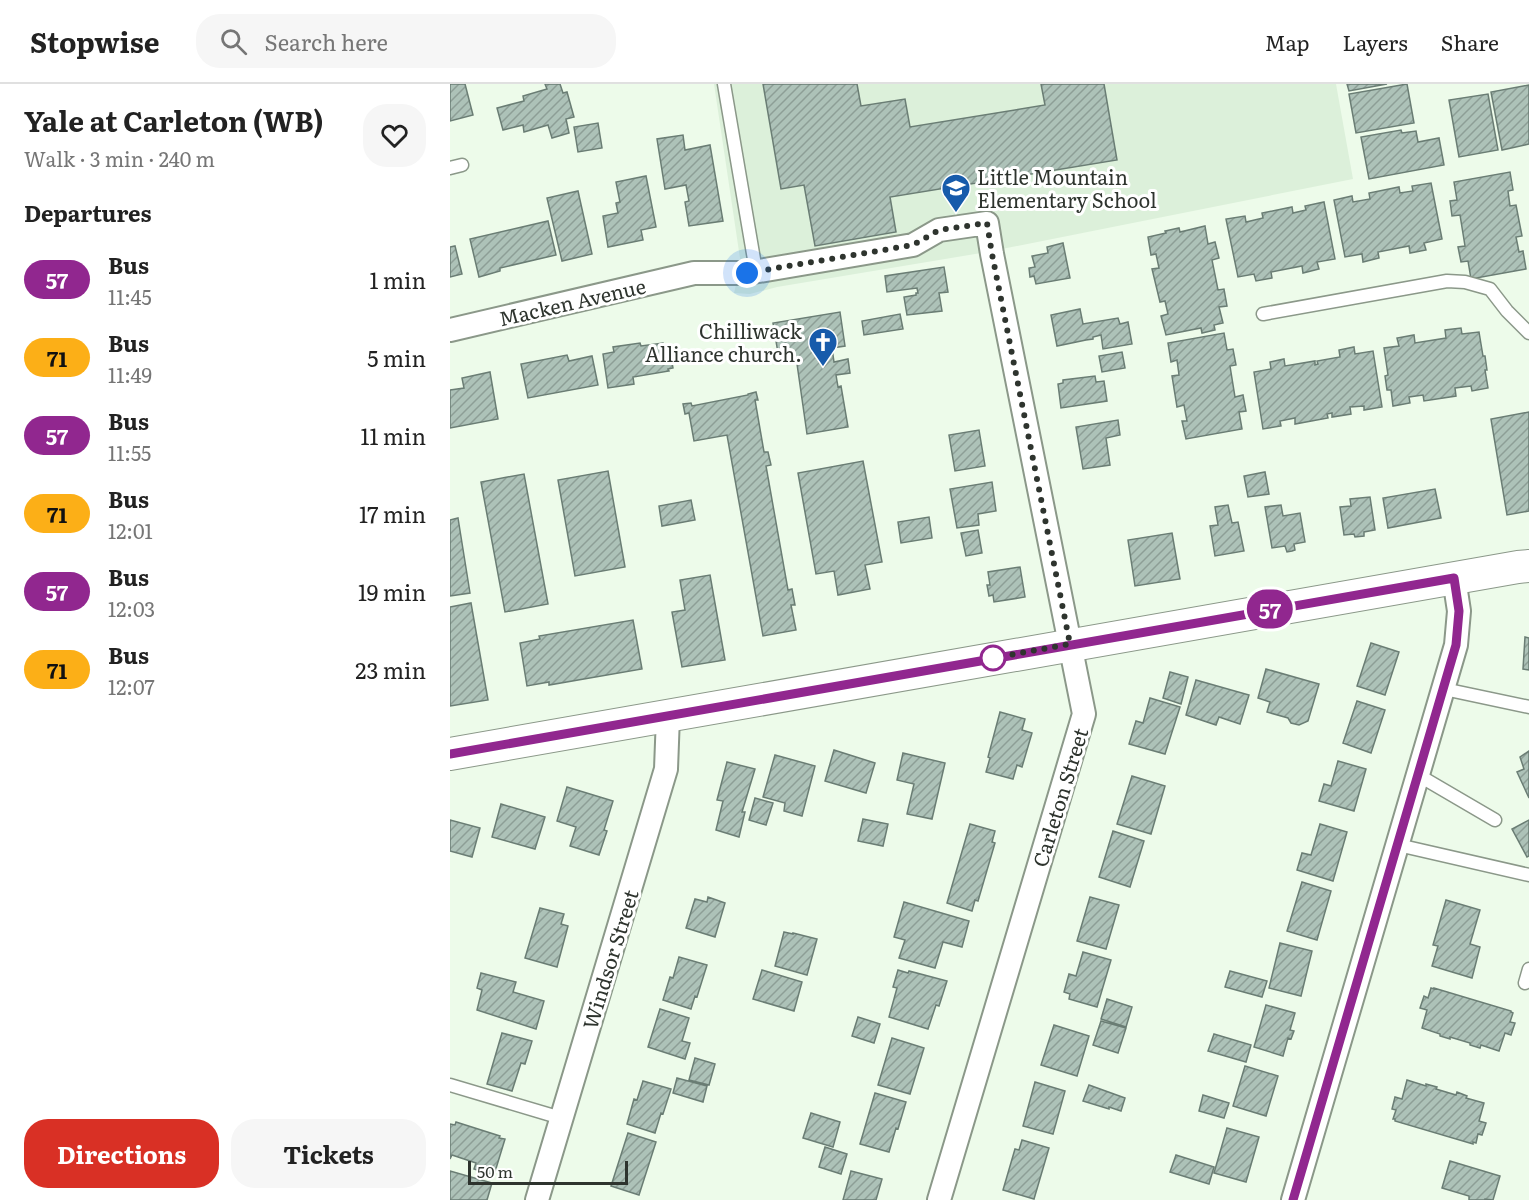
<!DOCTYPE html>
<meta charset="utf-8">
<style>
:root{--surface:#fff;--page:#f6f6f6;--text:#222;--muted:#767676;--line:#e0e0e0;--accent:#d93025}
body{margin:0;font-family:Literata,serif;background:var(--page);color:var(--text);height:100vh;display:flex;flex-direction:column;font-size:22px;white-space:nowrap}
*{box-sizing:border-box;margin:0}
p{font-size:20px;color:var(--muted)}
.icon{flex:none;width:33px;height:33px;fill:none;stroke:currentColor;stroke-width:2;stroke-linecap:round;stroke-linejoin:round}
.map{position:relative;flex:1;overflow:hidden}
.drawer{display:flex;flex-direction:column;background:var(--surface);width:450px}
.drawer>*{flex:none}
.badge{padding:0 12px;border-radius:20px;font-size:21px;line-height:39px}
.scale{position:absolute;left:18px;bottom:15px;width:160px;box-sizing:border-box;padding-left:6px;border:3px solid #2e342e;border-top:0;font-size:16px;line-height:21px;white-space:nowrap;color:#2e342e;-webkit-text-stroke:4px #fff;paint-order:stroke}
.you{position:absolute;width:30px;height:30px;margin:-15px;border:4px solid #fff;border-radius:50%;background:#1a73e8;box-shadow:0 0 0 9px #1a73e833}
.map>.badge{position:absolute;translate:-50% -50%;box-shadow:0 0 0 3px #fff}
h2{padding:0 24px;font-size:22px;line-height:54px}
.round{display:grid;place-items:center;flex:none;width:63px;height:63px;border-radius:24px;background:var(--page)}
.headline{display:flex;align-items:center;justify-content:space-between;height:102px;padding:0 24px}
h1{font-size:28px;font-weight:700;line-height:45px}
.primary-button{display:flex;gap:12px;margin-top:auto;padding:12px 24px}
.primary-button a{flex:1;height:69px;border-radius:24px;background:var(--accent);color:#fff;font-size:24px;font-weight:700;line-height:69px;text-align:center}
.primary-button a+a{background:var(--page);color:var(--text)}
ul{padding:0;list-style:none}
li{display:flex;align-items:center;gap:18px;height:78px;padding:0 24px}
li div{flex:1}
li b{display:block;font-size:22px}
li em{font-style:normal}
li .badge{min-width:66px;font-weight:700;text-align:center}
header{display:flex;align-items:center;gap:36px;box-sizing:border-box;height:84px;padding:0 30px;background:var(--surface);border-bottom:2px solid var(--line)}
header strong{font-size:28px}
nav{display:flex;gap:33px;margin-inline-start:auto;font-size:21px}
.search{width:420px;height:54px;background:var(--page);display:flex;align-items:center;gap:15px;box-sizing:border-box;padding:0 21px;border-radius:24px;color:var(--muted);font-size:22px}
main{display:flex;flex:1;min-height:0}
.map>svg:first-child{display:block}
.built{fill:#dcf0da}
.building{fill:url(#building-hatch);stroke:#6a7d74;stroke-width:1.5}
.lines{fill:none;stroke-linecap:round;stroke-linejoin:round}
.lane-casing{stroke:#8b9889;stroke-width:15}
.street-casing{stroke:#8b9889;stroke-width:26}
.secondary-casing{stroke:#8b9889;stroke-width:34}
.lane{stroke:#fff;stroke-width:12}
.street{stroke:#fff;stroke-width:22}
.secondary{stroke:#fff;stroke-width:32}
.line-casing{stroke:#fff;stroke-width:14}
.line{stroke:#91278f;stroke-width:9}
.walk{stroke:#2e342e;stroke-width:6;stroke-dasharray:0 10.8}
.stop-dot{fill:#fff;stroke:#91278f;stroke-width:3}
.labels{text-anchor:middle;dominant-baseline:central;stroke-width:6;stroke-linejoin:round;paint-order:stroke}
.poi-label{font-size:20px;fill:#2e342e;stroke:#fff;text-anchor:start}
.street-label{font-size:20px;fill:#2e342e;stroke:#fff}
</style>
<header>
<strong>Stopwise</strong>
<div class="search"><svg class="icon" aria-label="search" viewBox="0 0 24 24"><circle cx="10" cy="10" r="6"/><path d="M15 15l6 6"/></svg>Search here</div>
<nav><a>Map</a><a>Layers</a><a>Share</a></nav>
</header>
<main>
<section class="drawer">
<div class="headline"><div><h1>Yale at Carleton (WB)</h1><p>Walk · 3 min · 240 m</p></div><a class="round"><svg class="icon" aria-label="heart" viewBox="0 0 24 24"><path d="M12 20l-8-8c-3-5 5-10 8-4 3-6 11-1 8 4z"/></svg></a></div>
<h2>Departures</h2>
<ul>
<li><span class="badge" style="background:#91278f;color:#fff">57</span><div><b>Bus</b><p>11:45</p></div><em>1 min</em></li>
<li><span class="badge" style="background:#fcaf17;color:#111">71</span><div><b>Bus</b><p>11:49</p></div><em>5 min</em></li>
<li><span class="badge" style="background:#91278f;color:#fff">57</span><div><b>Bus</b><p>11:55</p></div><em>11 min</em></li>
<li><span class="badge" style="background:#fcaf17;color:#111">71</span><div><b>Bus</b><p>12:01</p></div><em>17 min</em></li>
<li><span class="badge" style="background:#91278f;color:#fff">57</span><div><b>Bus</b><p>12:03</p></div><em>19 min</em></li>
<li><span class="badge" style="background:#fcaf17;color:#111">71</span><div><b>Bus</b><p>12:07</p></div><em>23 min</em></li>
</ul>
<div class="primary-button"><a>Directions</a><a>Tickets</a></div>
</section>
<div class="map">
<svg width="1079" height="1116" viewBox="0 0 1079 1116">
<defs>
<pattern id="building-hatch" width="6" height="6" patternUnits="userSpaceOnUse" patternTransform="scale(1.5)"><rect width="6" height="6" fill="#adc2b8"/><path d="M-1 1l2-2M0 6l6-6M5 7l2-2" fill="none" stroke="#8d9e96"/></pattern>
</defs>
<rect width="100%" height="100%" fill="#edfbea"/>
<path class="built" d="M264 0H886L903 95 537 168 327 203 300 210 284 209 291 181Z"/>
<path class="building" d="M0 0H15L23 31 0 37Z
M95 0H110L113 9 117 8 124 33 116 35 119 49 102 54 98 41 74 48 73 41 53 46 47 24 74 17 73 12 97 5Z
M313 0H407L411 22 455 15 460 43 595 21 591 0H654L667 76 440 113 446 148 365 162 354 101 331 105Z
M897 0H937L899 7Z
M957 0 964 39 906 49 899 10Z
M1079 1V60L1052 66 1041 8Z
M1038 10 1048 66 1009 73 999 16Z
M148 39 152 64 128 68 124 43Z
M951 46 952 49 966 47 968 58 989 54 994 81 919 95 911 53Z
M233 51 235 66 260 61 273 137 239 142 235 118 239 117 236 101 215 105 207 55Z
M1060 88 1063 106 1058 107 1060 122 1066 121 1072 152 1066 153 1069 168 1073 167 1076 185 1021 195 1018 177 1011 178 1008 163 1015 162 1010 131 1002 132 1000 117 1007 116 1004 98Z
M196 92 206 143 191 146 193 156 158 163 153 132 168 129 166 119 170 118 166 98Z
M981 99 992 155 974 159 976 166 960 169 959 162 928 168 929 174 913 178 912 170 895 173 884 116 902 112 903 118 920 115 919 109 949 103 950 109 963 107 962 102Z
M128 107 142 170 112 177 97 114Z
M874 118 885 175 867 178 869 185 853 189 852 182 821 188 822 194 806 197 804 190 788 193 776 135 795 132 796 138 813 134 812 129 842 123 843 129 856 126 855 122Z
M98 137 106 171 50 184V187L29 193 20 155Z
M755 142 758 160 765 158 769 174 762 176 768 206 774 205 777 222 769 223 773 239 764 241 765 246 752 249 751 244 716 251 711 232 718 230 715 217 710 218 702 185 709 184 706 170 701 171 698 153 716 149 715 147 729 144 730 148Z
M613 159 620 194 586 200 584 192 580 193 579 184 585 183 582 172 598 169 597 163Z
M5 162 12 190 0 193V163Z
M494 183 498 208 489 209 492 227 457 231 454 213 466 211V209H468L467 204 437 208 435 192Z
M630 225 633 240 668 234 670 240 678 238 682 260 653 265 651 251 643 253V255L636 256 607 262 601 231Z
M390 228 395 262 382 264 384 278 398 275 400 289 386 291 388 303 391 302 398 343 357 350 346 273 329 275 323 239Z
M450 230 453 245 414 251 412 237Z
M1011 244 1012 250 1029 248 1033 272H1035L1037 286H1035L1038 304 1022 307 1021 302 1005 304 1006 312 974 317 973 311 959 313 960 319 943 322 941 306H937L935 292 938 291 934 264 949 262 947 254 964 251 965 259 996 254 995 246Z
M774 249 777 266 783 265 786 281 780 282 785 313 793 311 796 327 789 328 792 345 736 355 732 337H737L734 321 727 323 722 292 729 291 727 276 721 278 718 259Z
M190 259 191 262 213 259 215 270 220 269 223 284 218 285 219 287 183 293 184 300 158 304 153 270 164 268 163 263Z
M904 263 905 270 923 267 932 323 914 326V322L900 323 901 330 882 333V329L877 330 878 334 845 340V334L830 337 831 342 813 345 804 288 821 285 820 278 834 275 835 282 865 277V281L868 280 867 277 890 273 889 266Z
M672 268 675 284 652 288 649 272Z
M117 271 119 277 142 272 148 301 78 314 71 280Z
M40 288 48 335 0 344V306L14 304 12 294Z
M645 292 646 298 654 297 657 317 611 324 608 300 613 299V296Z
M306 308 308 316H305L314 368H318L321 381 316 382 338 506 342 505 345 521H341L346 546 313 552 277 351 244 357 239 329 235 330 233 320 241 319 242 322 298 311V310Z
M1079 328V427L1057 431 1041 335Z
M668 336 670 351 656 354 660 381 633 385 626 343Z
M529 346 535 382 505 387 499 351Z
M413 377 432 478 415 481 420 505 388 511 384 487 366 490 348 389Z
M158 387 175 483 125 492 108 396Z
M815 388 819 410 798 413 794 392Z
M74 390 98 520 55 528 31 398Z
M542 398 546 427 528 430 529 441 507 444 500 405Z
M985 405 991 434 938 444 933 414Z
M920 413 925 446 914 448V452L905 453 904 450 894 451 890 423 901 422 900 415Z
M241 416 245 436 212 442 209 422Z
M778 421 782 439 788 438 794 467 765 472 760 442 768 441 765 423Z
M831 421 833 432 850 429 855 458 844 460 845 466 842 467 837 468 835 462 822 464 815 423Z
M479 433 482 454 451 459 448 438Z
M8 434 20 509 0 512V436Z
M528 446 532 469 516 472 511 449Z
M722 449 730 495 685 502 678 456Z
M570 483 575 513 544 518 543 511 539 512 537 501H540L538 488Z
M260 491 275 576 232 583 222 528 235 526 230 496Z
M21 519 38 616 0 622V523Z
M183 536 192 585 99 601V598L77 602 70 559 90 555 89 552Z
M1075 553 1079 554V586L1073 585Z
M921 559 949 568 935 611 907 602Z
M816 585 869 600 858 637 849 641 841 639 838 634 817 628 820 618 808 614Z
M720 588 738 593 731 620 713 614Z
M746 596 799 611 790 640 769 633 766 641 736 631Z
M700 614 730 623 715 670 679 660 686 637 693 639Z
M907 617 935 626 921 669 893 659Z
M550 628 575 635 572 646 582 649 572 683 567 681 563 695 536 688 540 674 538 673Z
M384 666 425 679 416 709 375 697Z
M1079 667V714L1067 688 1074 685 1070 673Z
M453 669 495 679 482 735 457 730 464 700 447 696Z
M325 671 365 682 352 732 334 727 335 719 313 713Z
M888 677 916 685 904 727 869 717 874 700 881 702Z
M277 678 305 685 292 728H295L289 753 266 746 273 717 267 716Z
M682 692 715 702 701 750 667 740Z
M117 703 163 717 154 746 157 747 149 771 120 762 126 743 107 737Z
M305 714 323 719 316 741 299 736Z
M51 720 95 733 85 765 42 753Z
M413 735 438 740 433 762 408 757Z
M0 736 30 744 22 773 0 767Z
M1079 736V772L1077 773 1062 745Z
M520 740 545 747 542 758 545 759 528 817 525 816 522 827 497 819Z
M870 740 897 748 883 797 847 786 852 769 861 771Z
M663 747 694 757 680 803 649 793Z
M852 798 881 807 867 856 837 847Z
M258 813 275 819 265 853 236 844 245 815 257 818Z
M640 813 669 821 656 865 627 857Z
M996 816 1030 826 1020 860 1030 863 1022 894 982 882 988 862 983 861Z
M454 818 519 837 512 863 493 858 485 884 449 874 455 856 444 853Z
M90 824 114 830 111 840 118 842 107 883 75 874Z
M334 848 343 850V849L367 855 357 891 325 882Z
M830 859 862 867 851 912 819 904Z
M633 868 661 876 647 923 619 915 620 910 614 908 619 890 626 892Z
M229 873 257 881 247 913 245 912 241 925 213 916 220 893 223 894Z
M312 886 352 898 344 927 303 915Z
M448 886 458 889 459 887 497 897 489 922 486 921 478 945 439 933 447 904 443 903Z
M780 887 817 897 812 913 775 903Z
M31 889 66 898 63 908 94 917 86 945 27 926 32 906 27 904Z
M981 904 984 905V904L1061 927V928L1063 929 1060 938 1065 939 1061 951 1055 949 1049 967 1031 961 1030 964 1020 961V959L1000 953V955L990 952V950L972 944 977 926 970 924 974 912 978 914Z
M657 915 682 923 676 943 651 935Z
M816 921 845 929 840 946 844 947 841 955 838 954 833 972 804 963Z
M210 925 239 934 232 957 240 959 235 975 198 963Z
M408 933 430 940 424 959 402 952Z
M651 937 676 944 668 969 643 961Z
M604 941 639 952 627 992 591 981Z
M52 949 82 957 75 980 71 979 62 1007 37 1000Z
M764 950 801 961 796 978 758 967Z
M442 954 474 964 460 1010 428 1001Z
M245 974 265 980 259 1001 239 996Z
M795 982 828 992 816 1032 783 1022Z
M227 994 257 1002 253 1018 223 1009Z
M957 996 976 1002V1000L987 1003 986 1005 1006 1011 1007 1008 1017 1012 1016 1014 1034 1019 1029 1037 1036 1039 1032 1051 1028 1050 1026 1059 1023 1058V1060L945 1037V1035H943L946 1026 942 1025 945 1013 952 1015Z
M193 997 221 1005 213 1030 211 1029 205 1049 177 1040 184 1015 187 1016Z
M585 998 615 1007 603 1050 573 1042Z
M639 1001 675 1014 671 1027 659 1023V1025L633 1017Z
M425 1009 456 1018 448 1045 446 1044 439 1068 410 1060Z
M753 1011 779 1019 774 1034 749 1027Z
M361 1029 390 1038 383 1063 353 1054Z
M6 1038 50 1052 49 1054 55 1055 44 1091 24 1085 26 1079 2 1071 0 1075V1040L5 1041Z
M777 1044 809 1053 796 1098 764 1089Z
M178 1049 206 1058 189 1111 161 1102Z
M572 1056 599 1064 584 1115 553 1106 565 1065 569 1066Z
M375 1063 397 1070 391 1090 369 1083Z
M726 1071 764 1083 759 1100 720 1088Z
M1000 1077 1050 1092 1043 1116 1035 1115V1116H1019V1112L992 1104Z
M0 1087 42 1099 37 1116H0Z
M401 1087 432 1095 426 1116H393Z"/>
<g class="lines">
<g class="lane-casing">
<path id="lane" d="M274 0 306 187
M0 84 12 81
M813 230 997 197 1015 198 1040 205 1057 227 1079 249
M994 605 1079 623
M968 691 1045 736
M948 761 1079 791
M1075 899 1079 885
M0 1001 111 1034"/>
</g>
<g class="street-casing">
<path id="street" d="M0 246 244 189H297L463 161 489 146 537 139 542 170 634 630 489 1116
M87 1116 216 685 218 632
M843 1116 1006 561 1009 527 1004 494"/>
</g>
<g class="secondary-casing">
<path id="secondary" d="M0 670 1068 483 1079 482"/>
</g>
<use href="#lane" class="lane"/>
<use href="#street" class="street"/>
<use href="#secondary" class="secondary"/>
</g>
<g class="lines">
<g class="line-casing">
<path id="line" d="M0 670 1004 494 1009 527 1006 561 843 1116"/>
</g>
<use href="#line" class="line"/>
<path class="walk" d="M297 189 463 161 489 146 537 139 542 170 620 560 537 575 543 574"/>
</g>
<defs>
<g id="school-pin" transform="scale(1.5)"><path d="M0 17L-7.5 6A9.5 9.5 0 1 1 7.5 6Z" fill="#175bab" stroke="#fff"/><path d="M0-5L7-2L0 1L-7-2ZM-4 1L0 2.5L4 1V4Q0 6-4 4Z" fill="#fff"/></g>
<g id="church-pin" transform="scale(1.5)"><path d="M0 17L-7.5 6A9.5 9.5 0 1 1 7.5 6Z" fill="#175bab" stroke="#fff"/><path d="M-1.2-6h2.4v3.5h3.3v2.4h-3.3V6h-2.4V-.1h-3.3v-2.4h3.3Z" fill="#fff"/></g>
</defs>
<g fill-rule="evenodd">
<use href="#school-pin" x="506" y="104"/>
<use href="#church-pin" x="373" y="258"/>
</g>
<circle class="stop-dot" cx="543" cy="574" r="12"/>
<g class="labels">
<g class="poi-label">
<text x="527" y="92">Little Mountain<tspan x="527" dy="23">Elementary School</tspan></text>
<text x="352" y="246" text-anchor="end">Chilliwack<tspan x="352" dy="23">Alliance church.</tspan></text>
</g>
<g class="street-label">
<text transform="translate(122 217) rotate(-13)">Macken Avenue</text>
<text transform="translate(609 713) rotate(-73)">Carleton Street</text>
<text transform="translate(159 875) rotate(-73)">Windsor Street</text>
</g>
</g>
</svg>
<div class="scale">50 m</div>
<div class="you" style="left:297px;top:189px"></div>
<b class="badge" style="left:820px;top:525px;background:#91278f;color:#fff">57</b>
</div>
</main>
